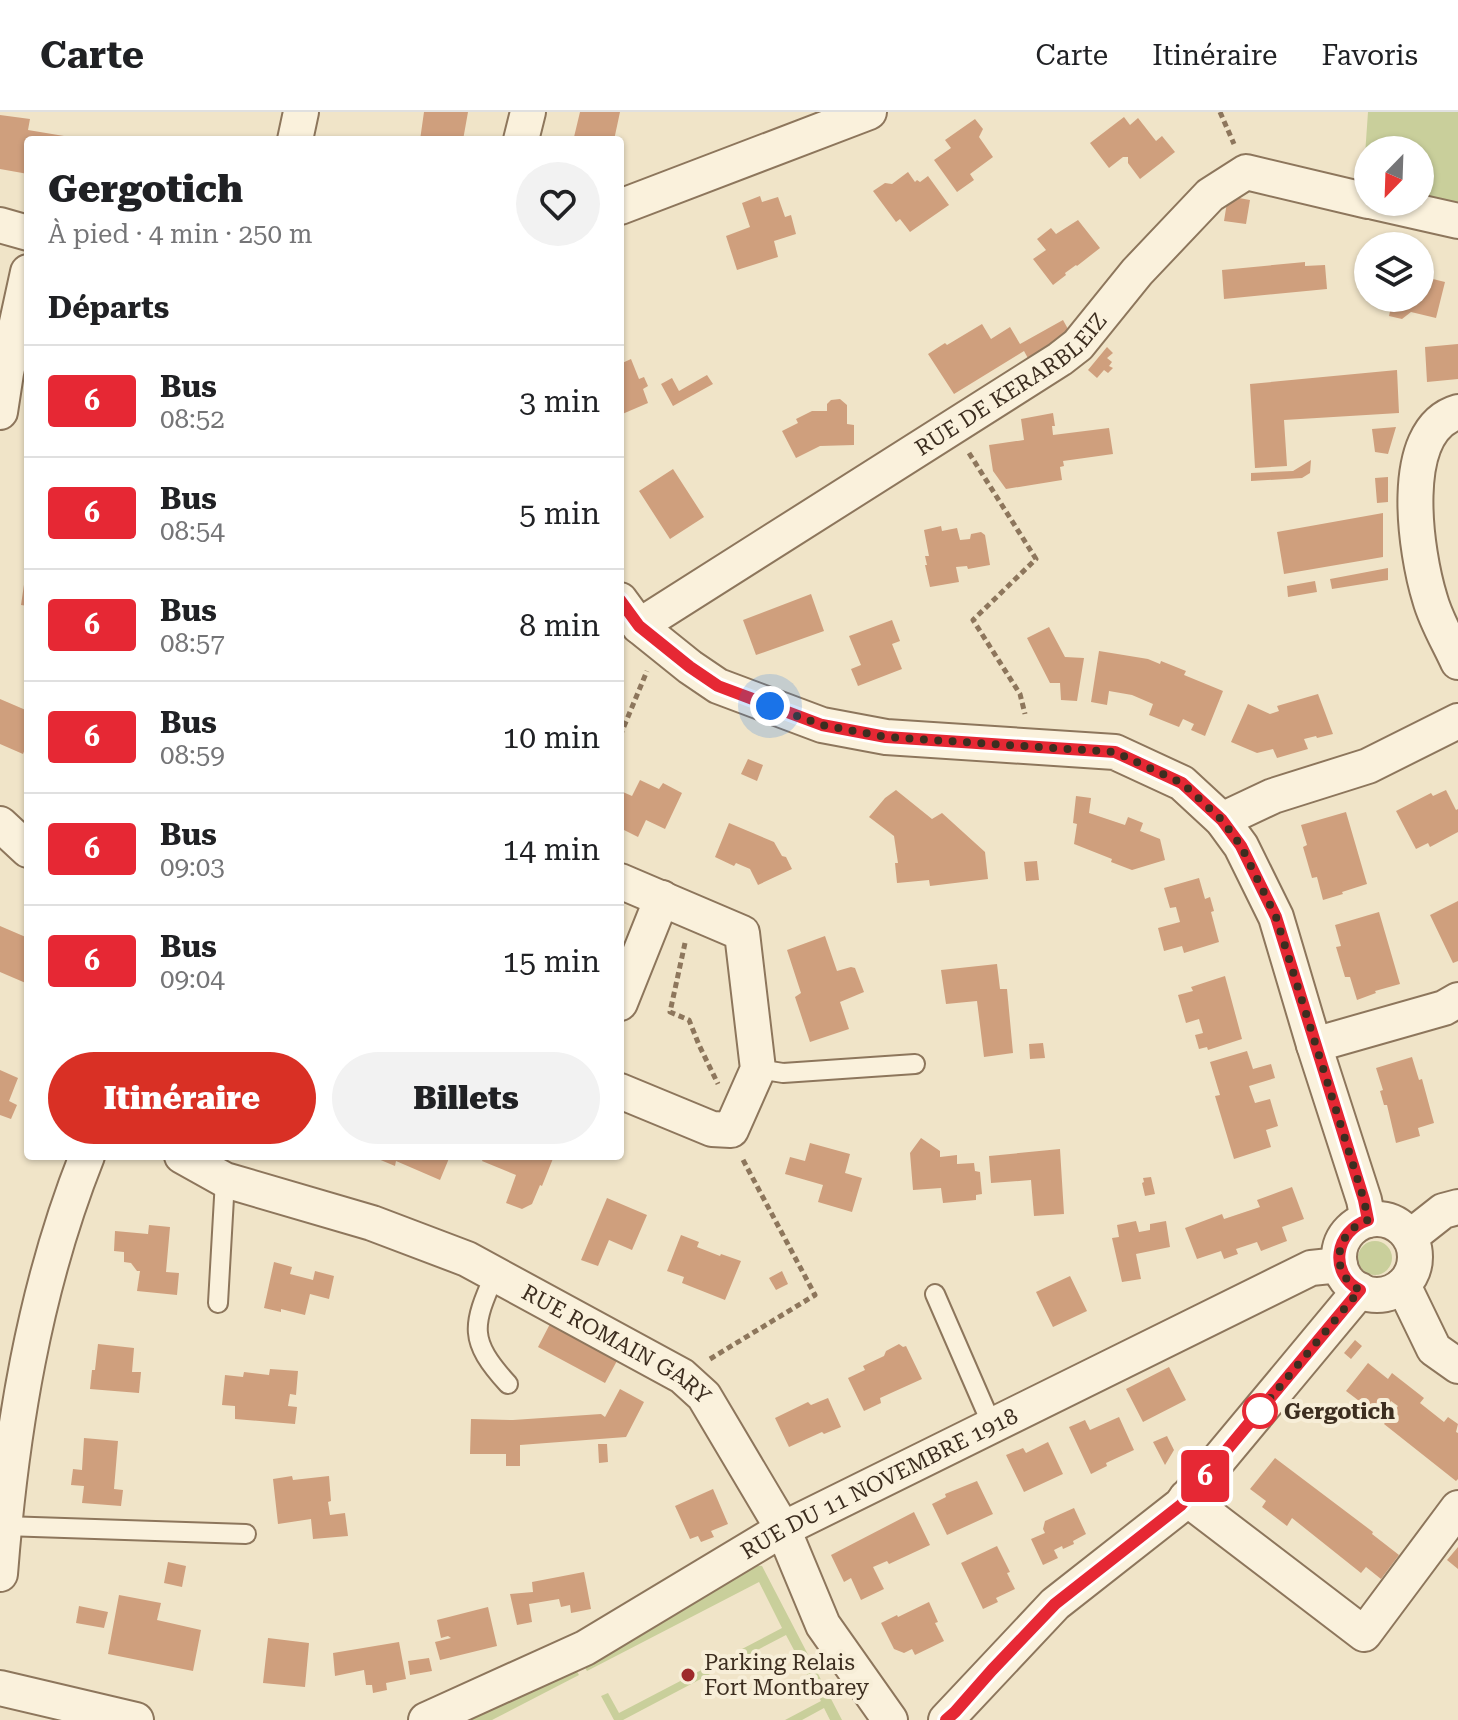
<!DOCTYPE html>
<html lang="fr">
<meta charset="utf-8">
<style>
:root{--surface:#fff;--page:#f2f2f2;--text:#202124;--muted:#757577;--line:#e0e0e0;--accent:#d93025}
body{margin:0;font-family:"Roboto Serif",serif;background:var(--page);color:var(--text);height:100vh;display:flex;flex-direction:column;font-size:30px;white-space:nowrap}
*{box-sizing:border-box;margin:0}
p{font-size:26px;color:var(--muted)}
.icon{flex:none;width:44px;height:44px;fill:none;stroke:currentColor;stroke-width:2;stroke-linecap:round;stroke-linejoin:round}
.map{position:relative;flex:1;overflow:hidden}
.details{position:absolute;left:24px;top:24px;width:600px;height:1024px;display:flex;flex-direction:column;background:var(--surface);border-radius:8px;box-shadow:0 2px 6px #0004}
.details>*{flex:none}
.badge{padding:0 16px;border-radius:6px;font-size:28px;line-height:52px}
.needle{width:52px;rotate:203deg}
.controls{position:absolute;left:1354px;top:24px;display:grid;gap:16px}
.controls a{display:grid;place-items:center;width:80px;height:80px;border-radius:50%;background:var(--surface);box-shadow:0 2px 6px #0004;font-size:40px}
.you{position:absolute;width:40px;height:40px;margin:-20px;border:6px solid #fff;border-radius:50%;background:#1a73e8;box-shadow:0 0 0 12px #1a73e833}
.map>.badge{position:absolute;translate:-50% -50%;box-shadow:0 0 0 4px #fff}
h2{padding:0 24px;font-size:30px;line-height:72px}
.round{display:grid;place-items:center;flex:none;width:84px;height:84px;border-radius:42px;background:var(--page)}
.overview{display:flex;align-items:center;justify-content:space-between;height:136px;padding:0 24px}
h1{font-size:38px;font-weight:800;line-height:60px}
.action{display:flex;gap:16px;margin-top:auto;padding:16px 24px}
.action a{flex:1;height:92px;border-radius:48px;background:var(--accent);color:#fff;font-size:32px;font-weight:800;line-height:92px;text-align:center}
.action a+a{background:var(--page);color:var(--text)}
ul{padding:0;list-style:none}
li{display:flex;align-items:center;gap:24px;height:112px;padding:0 24px;border-top:2px solid var(--line)}
li div{flex:1}
li b{display:block;font-size:30px}
li em{font-style:normal}
li .badge{min-width:88px;font-weight:700;text-align:center}
header{display:flex;align-items:center;gap:48px;box-sizing:border-box;height:112px;padding:0 40px;background:var(--surface);border-bottom:2px solid var(--line)}
header strong{font-size:38px}
nav{display:flex;gap:44px;margin-inline-start:auto;font-size:28px}
.map>svg:first-child{display:block}
.green{fill:#c9cf9b}
.building{fill:#cf9f7d}
.lines{fill:none;stroke-linecap:round;stroke-linejoin:round}
.lane-casing{stroke:#8d765c;stroke-width:22}
.street-casing{stroke:#8d765c;stroke-width:38}
.path{stroke:#8d765c;stroke-width:5;stroke-dasharray:6 4;stroke-linecap:butt}
.lane{stroke:#faf1dc;stroke-width:18}
.street{stroke:#faf1dc;stroke-width:34}
.line-casing{stroke:#fff;stroke-width:18}
.line{stroke:#e62834;stroke-width:12}
.walk{stroke:#3d2e20;stroke-width:8;stroke-dasharray:0 14.4}
.stop-dot{fill:#fff;stroke:#e62834;stroke-width:4}
.poi-dot{fill:#9e2a2b;stroke:#f7eed8;stroke-width:3}
.labels{text-anchor:middle;dominant-baseline:central;stroke-width:8;stroke-linejoin:round;paint-order:stroke}
.street-label{font-size:22px;fill:#3d2e20;stroke:#f7eed8}
.stop-label{font-size:22px;font-weight:bold;fill:#3d2e20;stroke:#f7eed8;text-anchor:start}
.poi-label{font-size:22px;fill:#3d2e20;stroke:#f7eed8;text-anchor:start}
</style>
<header>
<strong>Carte</strong>
<nav><a>Carte</a><a>Itinéraire</a><a>Favoris</a></nav>
</header>
<div class="map">
<svg width="1458" height="1608" viewBox="0 0 1458 1608">
<rect width="100%" height="100%" fill="#f0e4c8"/>
<path class="green" d="M1368 0H1458V91L1420 84V38H1368V73L1363 72Z
M1358 1146a17 17 0 1 1 34 0a17 17 0 1 1-34 0Z
M754 1453 762 1454 842 1608H830L824 1596 802 1608H785L821 1589 786 1523 746 1544 742 1537 782 1516 759 1470 587 1559 583 1552Z
M711 1553 714 1560 623 1608H614L601 1584 608 1581 619 1601Z
M575 1556 579 1563 492 1608H465Z"/>
<path class="building" d="M424 0H468L463 28H420Z
M580 0H620L614 28H586L574 25Z
M0 3 30 7 28 18 70 25V28H28V62L0 57Z
M1124 5 1130 13 1138 6 1156 29 1162 24 1175 40 1140 67 1128 51V45H1123L1109 56 1090 31Z
M975 7 983 17 979 25 993 45 970 62 974 68 957 80 934 48 951 36 945 28Z
M908 60 915 70 917 68 920 70 928 64 949 93 910 120 900 107 896 110 873 79 885 71 892 72Z
M760 84 762 90 778 85 785 105 791 103 796 122 774 129 778 145 737 158 726 124 750 115 742 91Z
M1228 84 1250 88 1246 112 1224 109Z
M1078 108 1100 136 1077 154 1076 153 1065 161 1066 163 1053 173 1033 147 1046 138 1037 127 1051 116 1056 122Z
M1305 150V154L1325 153 1327 177 1224 187 1222 158Z
M1420 152 1427 154 1425 165 1445 170 1436 206 1411 200 1402 207 1389 204 1393 186H1420Z
M1063 208 1073 226 1030 250 1024 239 954 282 928 242 945 231 947 233 982 212 991 227 1010 215 1020 232Z
M1458 232V267L1427 270 1425 235Z
M1107 235 1113 241 1107 246 1112 250 1109 254 1113 256 1108 261 1104 258 1097 266 1088 258Z
M631 247 639 267 644 265 648 274 643 277 648 291 620 303V252Z
M1397 258 1399 301 1284 308 1287 354 1255 356 1250 272Z
M707 263 713 272 673 294 661 272 672 266 679 279Z
M840 287 847 293V312L854 313V333L820 334 796 346 782 319 798 311 796 307 812 299H827V292L831 288Z
M1053 301 1055 314H1052L1053 323 1109 316 1113 342 1063 349 1064 354 1060 355 1062 368 1006 377 993 359 989 333 1024 328 1021 307Z
M1396 315 1388 342 1375 340 1372 317Z
M1311 348 1310 361 1302 366 1251 369V361L1293 359Z
M673 357 704 405 670 427 639 379Z
M1388 365V390L1377 391 1375 366Z
M1383 401V445L1284 462 1277 420Z
M941 414 942 419 957 416 960 428 970 427 971 422 981 420 985 423 990 453 968 457 967 454 956 455 959 470 930 475 925 453H927L925 444H929L924 418Z
M1388 456V468L1332 477 1330 467Z
M26 459H28V494L21 493Z
M1315 469 1317 480 1288 485 1287 474Z
M811 482 824 519 756 543 743 508Z
M892 508 900 529 892 532 902 557 858 574 851 557 861 553 849 524Z
M1049 515 1065 545 1084 546 1077 589 1061 588 1060 571H1050L1027 526Z
M1099 539 1148 547 1160 552 1161 549 1186 559 1184 563 1223 579 1205 624 1191 618 1194 612 1183 607 1179 615 1149 603 1153 592 1132 583 1109 579 1107 593 1091 590Z
M1318 582 1333 622 1317 626 1316 624 1304 627 1308 637 1277 646 1273 637 1257 641 1231 630 1248 592 1270 602 1279 599 1277 594Z
M0 587 28 599V630L23 642 0 632Z
M748 647 763 653 757 669 741 662Z
M640 668 659 677 663 671 682 681 665 717 646 708 638 725 620 716V687L623 680 632 684Z
M896 678 932 707 942 701 985 740 988 767 930 774 929 768 897 771 895 751H898L894 724 869 705 885 686Z
M1446 678 1456 698 1458 697V720L1430 735 1428 731 1416 737 1396 699 1431 681 1433 684Z
M1076 684 1091 686 1089 701 1125 713 1128 705 1143 711 1140 719 1160 727 1165 748 1132 758 1111 750 1112 747 1074 732 1077 712 1073 711Z
M1346 700 1367 772 1342 780 1343 782 1323 788 1317 765 1312 766 1303 735 1307 733 1301 713Z
M729 711 774 730 782 744 786 745 792 757 758 773 750 757 736 751 734 754 715 745Z
M1037 749 1039 768 1026 769 1024 750Z
M1199 766 1205 787 1210 785 1214 799 1211 800 1219 830 1184 841 1182 834 1164 839 1158 816 1180 810 1176 795 1170 796 1164 776Z
M1458 789V849L1453 851 1430 803Z
M1379 800 1400 872 1375 879 1376 881 1357 888 1350 865H1345L1336 835 1341 834 1335 813Z
M0 814 28 826V872L0 860Z
M825 824 837 859 851 855 855 856 864 880 840 890 849 917 810 930 795 885 801 881 787 838Z
M997 852 1000 877H1007L1013 941 984 945 977 889 946 892 941 858Z
M1225 864 1242 927 1208 938 1207 935 1199 937 1195 923 1203 921 1199 907 1186 911 1178 883 1193 879 1191 875Z
M1043 931 1045 946 1030 947 1029 932Z
M1247 939 1253 957 1271 952 1275 966 1249 974 1255 991 1270 987 1278 1014 1266 1018 1271 1035 1234 1047 1215 984 1220 983 1210 950Z
M1412 945 1419 968 1422 967 1434 1011 1418 1016 1420 1024 1396 1031 1387 993H1384L1380 979 1383 978 1376 956Z
M0 958 18 966 9 989 17 993 11 1007 0 1003Z
M921 1026 940 1039V1045L957 1043V1052L974 1051 975 1059 980 1060 982 1082 976 1083V1088L943 1091 941 1076 913 1078 910 1041Z
M810 1031 850 1042 845 1061 862 1066 852 1100 818 1090 823 1073 785 1062 790 1045 805 1049Z
M1060 1037 1064 1102 1034 1104 1031 1068 991 1071 989 1044Z
M371 1044H450L440 1068 396 1049 395 1054Z
M484 1044H554L542 1074 540 1073 532 1092 522 1097 506 1091 516 1063 482 1049Z
M1151 1065 1155 1082 1145 1084 1142 1071 1144 1070 1143 1066Z
M1292 1075 1304 1107 1282 1115 1287 1129 1261 1139 1257 1130 1236 1137 1238 1142 1224 1147 1221 1139 1197 1147 1185 1116 1222 1102 1224 1107 1260 1095 1257 1088Z
M607 1086 647 1103 632 1138 609 1128 598 1154 581 1148Z
M1136 1109 1139 1120 1150 1118V1112L1166 1109 1170 1135 1136 1142 1141 1167 1122 1170 1112 1126 1119 1125 1117 1113Z
M149 1113 170 1115 166 1160 179 1161 177 1183 137 1179 140 1159H137L131 1151 124 1150V1140L114 1139 115 1119 148 1122Z
M681 1123 699 1130 697 1135 720 1144 721 1142 741 1149 725 1188 682 1171 684 1165 667 1159Z
M274 1150 292 1155 290 1162 313 1168 315 1159 334 1164 329 1187 310 1182 305 1203 281 1197V1200L264 1196Z
M782 1159 788 1172 776 1178 769 1166Z
M1070 1164 1087 1199 1053 1215 1036 1180Z
M551 1210 618 1247 605 1271 538 1235Z
M1355 1228 1362 1234 1351 1247 1344 1241Z
M98 1232 134 1236 132 1260H141L139 1281 90 1277 92 1258H95Z
M899 1232 903 1235 906 1234 922 1267 880 1286 881 1291 864 1299 848 1266 865 1258 863 1254 884 1244 886 1239Z
M1368 1251 1388 1267 1392 1261 1424 1286 1420 1291 1444 1310 1448 1305 1458 1312 1456 1320 1458 1321V1367L1456 1369 1384 1312 1398 1294 1391 1289 1379 1304 1346 1279Z
M1169 1255 1186 1288 1143 1310 1126 1277Z
M270 1257 298 1259 296 1283 290 1282 288 1294 297 1295 295 1312 235 1307V1294L222 1293 225 1263 243 1265 244 1260 269 1263Z
M620 1277 644 1290 626 1325 520 1333V1354H506V1342H470L471 1307 513 1308 601 1302 605 1305Z
M828 1286 841 1315 824 1322 822 1320 789 1335 775 1306 808 1290 811 1293Z
M1119 1305 1134 1338 1106 1351 1107 1354 1091 1362 1069 1315 1085 1308 1090 1318Z
M1167 1324 1174 1338 1165 1353 1153 1330Z
M84 1326 118 1329 114 1377 123 1378 121 1394 82 1391 84 1374 71 1373 73 1357 82 1358Z
M1048 1330 1063 1362 1024 1380 1006 1343 1023 1336 1026 1341Z
M598 1332H607L608 1350 599 1351Z
M1275 1346 1373 1420 1372 1422 1399 1443 1381 1467 1366 1455 1361 1461 1292 1406 1287 1414 1262 1395 1266 1389 1250 1377Z
M292 1364 293 1368 329 1364 331 1389 328 1390 330 1403 345 1401 348 1424 313 1427 311 1407 278 1412 273 1367Z
M977 1369 993 1402 947 1423 932 1392 946 1385 945 1382Z
M713 1377 728 1412 711 1419 714 1425 701 1430 698 1424 690 1427 675 1394Z
M1074 1396 1086 1422 1073 1429 1074 1432 1063 1437 1062 1434 1054 1438 1058 1446 1043 1453 1031 1427 1045 1421 1043 1417 1045 1409Z
M914 1400 930 1433 889 1452 887 1449 873 1455 884 1477 861 1488 851 1466 844 1470 831 1443Z
M997 1434 1010 1460 1007 1461 1015 1477 996 1486 998 1490 983 1497 961 1451Z
M1458 1435V1457L1447 1448Z
M168 1450 186 1454 182 1475 164 1471Z
M584 1460 591 1497 571 1501 570 1493 561 1495 559 1487 529 1492 532 1510 517 1513 510 1482 533 1480 532 1470Z
M119 1483 161 1491 157 1508 201 1518 193 1559 108 1542Z
M929 1490 938 1510 935 1511 944 1529 915 1543 912 1537 904 1541 894 1537 881 1511 897 1503 898 1505Z
M79 1494 108 1500 104 1516 76 1511Z
M488 1495 497 1534 440 1548 435 1530 451 1526 448 1524 441 1526 437 1508Z
M268 1526 309 1531 305 1575 263 1571Z
M399 1530 406 1567 386 1571 387 1578 373 1581 372 1573H366L364 1558 335 1564 333 1541Z
M429 1546 432 1559 410 1563 408 1549Z"/>
<g class="lines">
<g class="lane-casing">
<path id="lane" d="M758 957 783 961 915 952
M495 1162C472 1214 468 1228 508 1272
M935 1182 992 1313
M218 1191 225 1068
M4 1414 246 1422"/>
</g>
<g class="street-casing">
<g id="street">
<path d="M295 28 301 0"/>
<path d="M521 28 528 0"/>
<path d="M1374 90 1458 109"/>
<path d="M620 95 869 0"/>
<path d="M0 113 28 121"/>
<path d="M0 300 6 261 28 160"/>
<path d="M1458 300C1396 318 1416 442 1430 487 1436 509 1449 530 1458 550"/>
<path d="M620 488 639 514 690 555 718 574 822 613 886 625 1115 640 1182 671 1222 708 1241 734 1276 805 1314 933 1364 1088 1368 1108"/>
<path id="s1" d="M639 514 1060 247 1078 233 1137 160 1210 83 1246 60 1368 89"/>
<path d="M1222 708 1273 684 1368 654 1458 609"/>
<path d="M0 712 28 738"/>
<path d="M620 769 742 821 758 957 731 1018 712 1017 620 979"/>
<path d="M620 891 662 786"/>
<path d="M1314 933 1444 896 1458 888"/>
<path id="s2" d="M182 1044 225 1068 372 1111 467 1147 682 1264 704 1284 783 1417 823 1513 890 1608"/>
<circle cx="1377" cy="1145" r="38"/>
<path d="M1410 1125 1443 1099 1458 1095"/>
<path d="M1403 1173 1434 1237 1458 1254"/>
<path d="M1186 1386 1364 1522 1458 1396"/>
<path d="M0 1462C11 1320 34 1177 87 1044"/>
<path d="M0 1576 136 1608"/>
<path id="s3" d="M426 1608 585 1536 783 1417 1311 1156 1340 1153"/>
<path d="M946 1608 1055 1492 1181 1393 1360 1178"/>
</g>
</g>
<path class="path" d="M1220 0 1234 32
M969 341 1036 447 973 508 1020 582 1025 602
M620 624 647 559
M685 831 670 900 689 908 699 933 718 972
M710 1247 815 1183 742 1046"/>
<use href="#lane" class="lane"/>
<use href="#street" class="street"/>
</g>
<g class="lines">
<g class="line-casing">
<path id="line" d="M620 488 639 514 690 555 718 574 822 613 886 625 1115 640 1182 671 1222 708 1241 734 1276 805 1364 1088 1368 1108C1335 1119 1328 1161 1360 1178L1181 1393 1055 1492 992 1558 955 1600 946 1608"/>
</g>
<use href="#line" class="line"/>
<path class="walk" d="M770 594 822 613 886 625 1115 640 1182 671 1222 708 1241 734 1276 805 1364 1088 1368 1108C1335 1119 1328 1161 1360 1178L1258 1301 1260 1299"/>
</g>
<circle class="stop-dot" cx="1260" cy="1299" r="16"/>
<circle class="poi-dot" cx="688" cy="1563" r="8"/>
<g class="labels">
<g class="street-label">
<text stroke="none"><textPath href="#s1" startOffset="444">RUE DE KERARBLEIZ</textPath></text>
<text stroke="none"><textPath href="#s2" startOffset="476">RUE ROMAIN GARY</textPath></text>
<text stroke="none"><textPath href="#s3" startOffset="512">RUE DU 11 NOVEMBRE 1918</textPath></text>
</g>
<g class="stop-label">
<text x="1284" y="1299">Gergotich</text>
</g>
<g class="poi-label">
<text x="704" y="1550">Parking Relais<tspan x="704" dy="25">Fort Montbarey</tspan></text>
</g>
</g>
</svg>
<div class="controls">
<a><svg class="needle" viewBox="-14 -14 28 28"><path d="M0-13l5 13h-10z" fill="#e53935"/><path d="M0 13l5-13h-10z" fill="#757577"/></svg></a>
<a><svg class="icon" aria-label="layers" viewBox="0 0 24 24"><path d="M12 4l9 5-9 5-9-5zM3 14l9 5 9-5"/></svg></a>
</div>
<div class="you" style="left:770px;top:594px"></div>
<b class="badge" style="left:1205px;top:1364px;background:#e62834;color:#fff">6</b>
<section class="details">
<div class="overview"><div><h1>Gergotich</h1><p>À pied · 4 min · 250 m</p></div><a class="round"><svg class="icon" aria-label="heart" viewBox="0 0 24 24"><path d="M12 20l-8-8c-3-5 5-10 8-4 3-6 11-1 8 4z"/></svg></a></div>
<h2>Départs</h2>
<ul>
<li><span class="badge" style="background:#e62834;color:#fff">6</span><div><b>Bus</b><p>08:52</p></div><em>3 min</em></li>
<li><span class="badge" style="background:#e62834;color:#fff">6</span><div><b>Bus</b><p>08:54</p></div><em>5 min</em></li>
<li><span class="badge" style="background:#e62834;color:#fff">6</span><div><b>Bus</b><p>08:57</p></div><em>8 min</em></li>
<li><span class="badge" style="background:#e62834;color:#fff">6</span><div><b>Bus</b><p>08:59</p></div><em>10 min</em></li>
<li><span class="badge" style="background:#e62834;color:#fff">6</span><div><b>Bus</b><p>09:03</p></div><em>14 min</em></li>
<li><span class="badge" style="background:#e62834;color:#fff">6</span><div><b>Bus</b><p>09:04</p></div><em>15 min</em></li>
</ul>
<div class="action"><a>Itinéraire</a><a>Billets</a></div>
</section>
</div>
